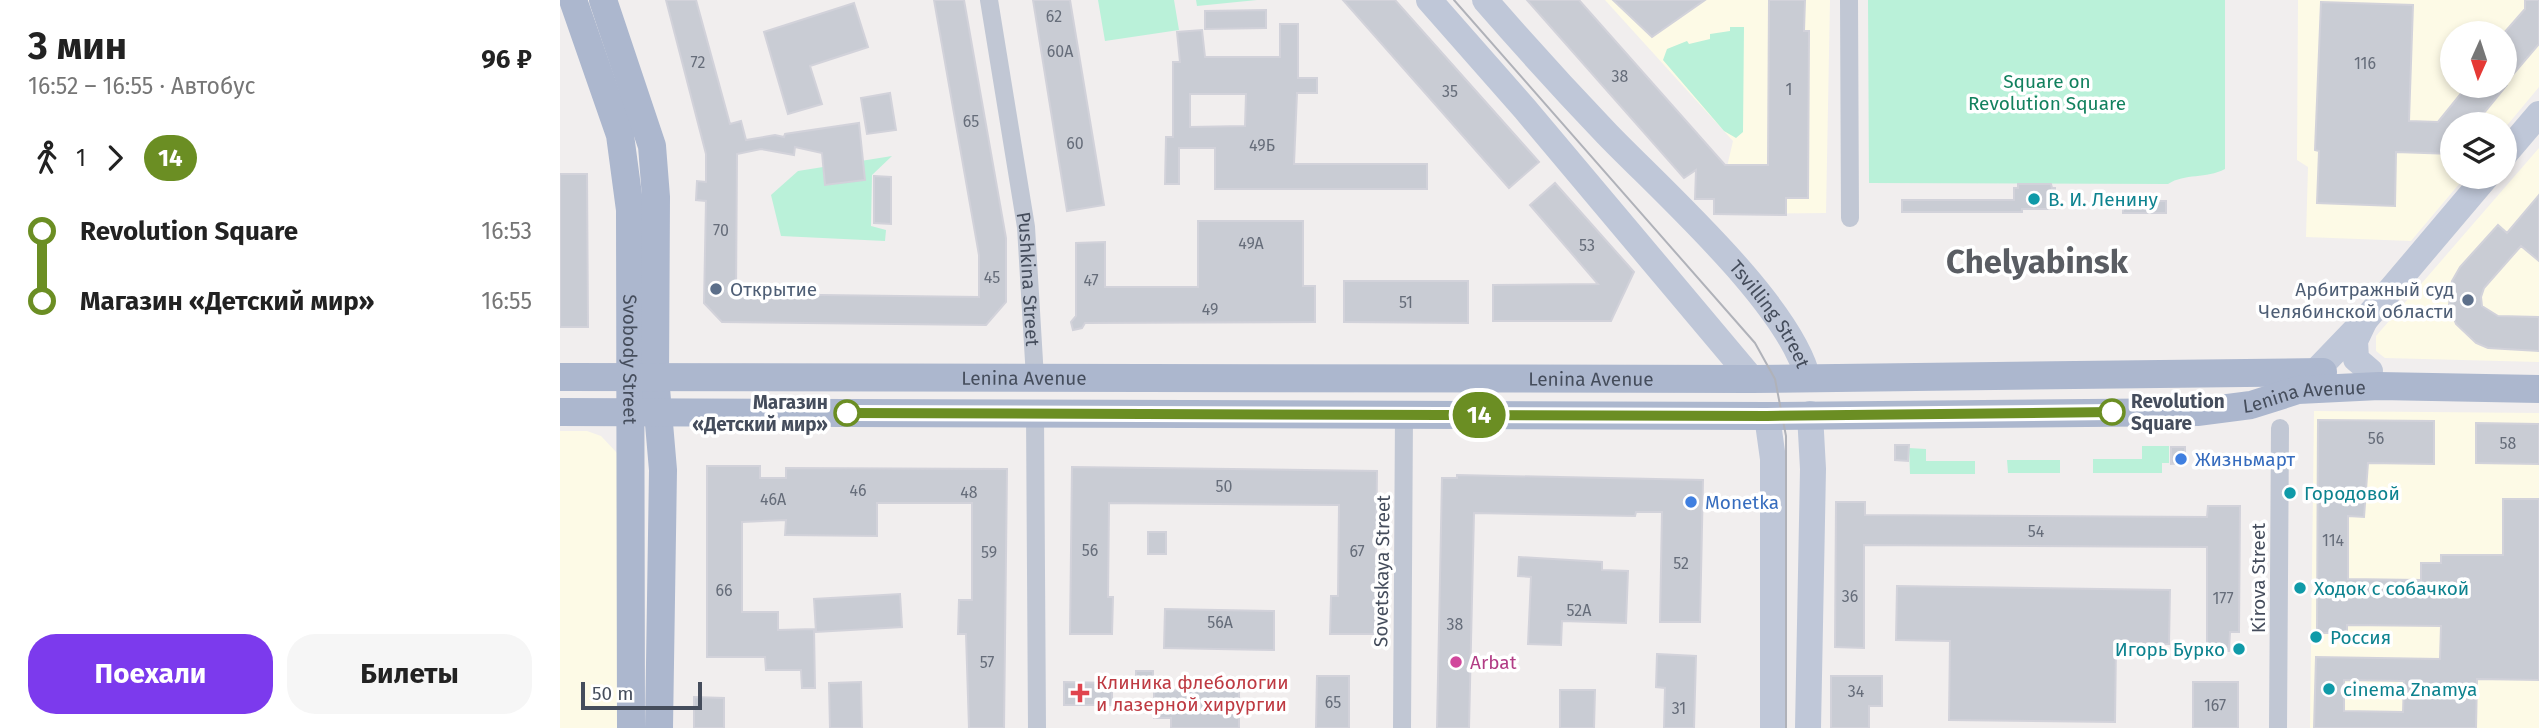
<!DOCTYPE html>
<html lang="ru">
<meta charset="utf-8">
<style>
:root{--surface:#fff;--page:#f6f6f6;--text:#222;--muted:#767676;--accent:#7c3aed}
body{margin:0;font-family:"Fira Sans",sans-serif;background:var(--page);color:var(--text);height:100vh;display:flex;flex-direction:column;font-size:26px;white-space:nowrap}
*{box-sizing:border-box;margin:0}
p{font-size:23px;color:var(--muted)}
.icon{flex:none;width:38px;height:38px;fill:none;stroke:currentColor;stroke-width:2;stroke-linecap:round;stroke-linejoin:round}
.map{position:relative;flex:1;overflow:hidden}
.panel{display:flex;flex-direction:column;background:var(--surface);width:560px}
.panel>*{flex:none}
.badge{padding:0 14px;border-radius:23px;font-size:24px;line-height:46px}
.needle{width:46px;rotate:183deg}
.fabs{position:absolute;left:1880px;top:21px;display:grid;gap:14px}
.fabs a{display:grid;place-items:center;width:77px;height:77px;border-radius:50%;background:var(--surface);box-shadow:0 4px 10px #0003;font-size:35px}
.scale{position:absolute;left:21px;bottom:18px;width:121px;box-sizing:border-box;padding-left:7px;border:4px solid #454d5c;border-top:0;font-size:19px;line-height:24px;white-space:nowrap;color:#454d5c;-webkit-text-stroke:5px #fff;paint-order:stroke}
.map>.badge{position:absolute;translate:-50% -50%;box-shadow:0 0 0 4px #fff}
.legs{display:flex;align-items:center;gap:10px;height:77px;padding:0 28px;font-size:23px}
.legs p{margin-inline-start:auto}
.head{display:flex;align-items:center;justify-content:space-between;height:119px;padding:0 28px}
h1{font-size:38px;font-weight:700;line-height:52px}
.button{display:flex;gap:14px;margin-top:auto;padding:14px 28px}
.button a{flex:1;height:80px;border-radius:28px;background:var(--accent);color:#fff;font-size:28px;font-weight:700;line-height:80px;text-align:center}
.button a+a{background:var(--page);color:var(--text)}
ul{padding:0 28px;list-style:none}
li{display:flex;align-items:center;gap:24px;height:70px;font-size:26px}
li i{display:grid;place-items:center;width:10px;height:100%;margin:0 9px;background:currentColor}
li i::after{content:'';width:18px;height:18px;margin:-9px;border:5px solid;border-radius:50%;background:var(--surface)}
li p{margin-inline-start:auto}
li:first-child i{background:linear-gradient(#0000 50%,currentColor 0)}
li:last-child i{background:linear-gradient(currentColor 50%,#0000 0)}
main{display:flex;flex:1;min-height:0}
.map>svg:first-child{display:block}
.commercial{fill:#fdfae6;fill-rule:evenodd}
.green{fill:#baf1d9}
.building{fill:#c9ccd4;stroke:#d2d2da;stroke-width:2;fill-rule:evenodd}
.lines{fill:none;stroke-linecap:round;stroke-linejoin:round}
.street{stroke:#c1c7d4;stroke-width:18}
.secondary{stroke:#bfc7d8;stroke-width:26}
.primary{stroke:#acb7ce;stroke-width:28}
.tram{stroke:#b0b2b9;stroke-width:2}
.line-1-casing{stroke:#fff;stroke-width:16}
.line-1{stroke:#6b8e23;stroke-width:10}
.culture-dot{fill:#0f9aa8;stroke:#fff;stroke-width:2.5}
.service-dot{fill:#5c6f8a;stroke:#fff;stroke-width:2.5}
.stop-1-dot{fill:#fff;stroke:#6b8e23;stroke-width:3.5}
.shop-dot{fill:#3f7fe0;stroke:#fff;stroke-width:2.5}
.hotel-dot{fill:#d1479c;stroke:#fff;stroke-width:2.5}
.health-dot{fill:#e0444e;stroke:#fff;stroke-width:2.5}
.labels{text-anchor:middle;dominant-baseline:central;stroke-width:7;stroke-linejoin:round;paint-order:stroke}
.number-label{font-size:16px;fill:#666d7a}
.park-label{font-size:19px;fill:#12815e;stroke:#fff}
.culture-label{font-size:19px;fill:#0d838f;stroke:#fff;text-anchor:start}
.street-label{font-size:19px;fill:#454d5c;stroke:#fff}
.service-label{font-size:19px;fill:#4e5e75;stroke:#fff;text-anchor:start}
.stop-label{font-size:19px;font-weight:bold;fill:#454d5c;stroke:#fff;text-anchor:start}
.shop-label{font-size:19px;fill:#366cbe;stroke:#fff;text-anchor:start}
.hotel-label{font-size:19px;fill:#b23c85;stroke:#fff;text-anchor:start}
.health-label{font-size:19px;fill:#be3a42;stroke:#fff;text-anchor:start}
.town-label{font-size:33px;font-weight:bold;fill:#5a5d63;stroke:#fff}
</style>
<main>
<section class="panel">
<div class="head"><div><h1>3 мин</h1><p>16:52 – 16:55 · Автобус</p></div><b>96 ₽</b></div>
<div class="legs"><svg class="icon" aria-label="walk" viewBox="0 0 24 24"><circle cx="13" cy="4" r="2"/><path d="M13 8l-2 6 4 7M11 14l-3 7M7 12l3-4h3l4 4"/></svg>1<svg class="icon" aria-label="forward" viewBox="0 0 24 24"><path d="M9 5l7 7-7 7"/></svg><b class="badge" style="background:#6b8e23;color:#fff">14</b></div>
<ul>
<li><i style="color:#6b8e23"></i><b>Revolution Square</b><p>16:53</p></li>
<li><i style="color:#6b8e23"></i><b>Магазин «Детский мир»</b><p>16:55</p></li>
</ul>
<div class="button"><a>Поехали</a><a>Билеты</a></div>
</section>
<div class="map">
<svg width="1979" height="728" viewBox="0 0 1979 728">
<rect width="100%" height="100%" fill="#f1eeee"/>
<path class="commercial" d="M1045 0H1270L1266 213 1156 214 1173 141Z
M1738 0H1979V87L1944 129V124H1892V177H1905L1851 241 1746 237 1748 167 1737 160ZM1892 33H1944V86H1892Z
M1979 148V362L1825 358 1816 351V336Z
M1754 411 1979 413V728H1750Z
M0 431H27L41 436 57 453 60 728H0Z"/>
<path class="green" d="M538 0H614L619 30 545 41Z
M636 0H697L637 6Z
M1308 0H1665V169C1646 179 1625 173 1608 184L1309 183Z
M1170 27H1184L1183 132 1176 138 1164 131 1103 60 1107 49 1127 41 1129 44 1150 39V34L1170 31Z
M332 156 312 175 311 226 326 230 325 241 221 236 211 195 238 171Z
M1582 446H1609V463H1602V473H1533V459H1582Z
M1349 448 1366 449V461H1415V474H1350Z
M1447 460H1500V473H1448Z"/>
<path class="building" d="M106 0H136L170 124 181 121 186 140 215 135 224 137 225 134 299 123 305 180 265 185 262 153 235 147 234 155 201 149 177 154 176 294 419 297V255L374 0H404L446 238V302L426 325 162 322 144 303 146 201 136 200 137 181 146 182V154Z
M473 0H510L544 205 507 211Z
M783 0H835L979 162 949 188Z
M967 0H1019L1165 165H1208L1209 0H1245L1244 31H1249L1248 198H1226V215L1154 214V199H1135L1136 170 1124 178Z
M1053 0H1145L1092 37Z
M1965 0H1979V44L1944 85V33L1965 9Z
M1761 2 1853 5 1849 121 1878 122 1907 86H1946L1915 124H1892V154L1836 152 1835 206 1757 203 1759 151 1755 150Z
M294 3 308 47 250 66 262 104 228 114 204 32Z
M706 10V28L645 29V11Z
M720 24H738V78H757V93H737L734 164H867V189H655V148H619V184H605L606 137H613V62H620L617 32 642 30 645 57H720ZM630 94H686L685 126 630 127Z
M330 93 336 130 307 134 301 98Z
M0 174H27L28 327H0Z
M314 176 331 177V224L314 223Z
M995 183 1074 272 1051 321H933V285L1038 284 970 205Z
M1458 184H1491L1492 188H1495V209H1462V212H1342V200H1454V188H1458Z
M1979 195V261L1961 246 1924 288 1921 297 1922 306 1938 316 1979 317V351L1928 348 1916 343 1896 324 1889 305 1892 281 1900 267 1938 225 1947 233Z
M1563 201H1606V213H1563Z
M638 221H743V286H755V322L525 323 522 328 513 330 511 322 516 316V243L545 242V287H638Z
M784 281H908V323L784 322Z
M1758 420 1874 421V464L1808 463 1804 517 1788 516V579L1861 580V563H1881V555H1943V499H1979V680L1917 679 1916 728H1754L1756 657 1880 659 1881 626 1787 625V633H1757ZM1784 680 1844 681 1843 712 1784 711Z
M1916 423 1979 424V464L1916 463Z
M1335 445H1349L1348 461 1335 460Z
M1611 447H1625V463L1611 464Z
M147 466H200V478H226V468L447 469 444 728H409L406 634H398L399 600H412V503H317V536L225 535 226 520 182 522V612H218V630L254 629 255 688H242L241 670H206L205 657H147Z
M512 467 817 471 815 634H770L771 596H778L779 505 549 503 548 597H553L552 634H510Z
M897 475 1143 480 1140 622H1100L1102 512H1076L1075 516 914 513 909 728H877L882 478H897Z
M1276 502H1305V515L1647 517 1648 506H1680L1679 632H1670L1669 651 1647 650V547L1304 545V648L1275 647Z
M588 532H606V554H588Z
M959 557 1042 562V570L1068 571 1066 623 1002 621 1001 645 968 644 971 577 958 576Z
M1337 586 1610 590 1609 644 1556 643 1555 722 1389 720 1390 641 1336 640Z
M340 594 342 627 256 632 254 599Z
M605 609 714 611V650L604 648Z
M1097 654 1136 656 1134 728H1104L1105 688 1096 687Z
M576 671H593V685H576Z
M757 676H789V728H756Z
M1271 676H1322V706H1309V728H1271Z
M301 682 302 728H270L269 683Z
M504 682 552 683V705H504Z
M1633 682H1678V728H1633Z
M594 690 679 691V728H611V718H594Z
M1000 690H1035L1034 728H1000Z
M134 697 164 698V728H134Z"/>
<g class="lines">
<g class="street">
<path id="s1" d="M429 0 466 227 475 378"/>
<path d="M1289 0 1290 218"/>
<path d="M475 414 477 728"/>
<path d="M842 728 844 415"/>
<path d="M1718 728 1720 428"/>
</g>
<g class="secondary">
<path d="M869 0 965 109 1192 379"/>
<path id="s2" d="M925 0C965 46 1005 90 1047 134 1102 191 1231 305 1248 379"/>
<path d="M1944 155 1979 114"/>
<path d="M1804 322 1795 341 1796 359 1810 371"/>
<path d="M1755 372 1805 320 1926 177"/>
<path d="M1207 416 1213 459V728"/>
<path d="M1248 728 1253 469 1250 414"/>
</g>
<g class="primary">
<path id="s3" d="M13 0 60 135 70 210 71 728"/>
<path d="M43 0 92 146 96 197 95 377 103 470 99 728"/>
<path id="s4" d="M0 377 1192 379 1763 372"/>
<path id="s5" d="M0 412 1207 416 1637 412 1691 405 1738 390 1819 386 1979 389"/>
</g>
<path class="tram" d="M894 0 1195 343 1215 379 1226 436V728"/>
</g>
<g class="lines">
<g class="line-1-casing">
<path id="line-1" d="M287 413 1207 416 1552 412"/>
</g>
<use href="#line-1" class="line-1"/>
</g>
<g class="culture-dot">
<circle cx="1474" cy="199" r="7"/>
<circle cx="1730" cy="493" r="7"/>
<circle cx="1740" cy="588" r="7"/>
<circle cx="1756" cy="637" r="7"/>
<circle cx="1679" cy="649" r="7"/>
<circle cx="1769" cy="689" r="7"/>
</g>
<g class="service-dot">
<circle cx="156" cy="289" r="7"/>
<circle cx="1908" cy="300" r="7"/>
</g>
<g class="stop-1-dot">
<circle cx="1552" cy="412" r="12"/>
<circle cx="287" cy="413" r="12"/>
</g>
<g class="shop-dot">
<circle cx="1621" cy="459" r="7"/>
<circle cx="1131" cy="502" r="7"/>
</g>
<circle class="hotel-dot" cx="896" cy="662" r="7"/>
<path class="health-dot" d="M516.5 682.5h7v7h7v7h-7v7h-7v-7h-7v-7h7z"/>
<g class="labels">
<g class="number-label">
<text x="494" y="16">62</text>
<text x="500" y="51">60А</text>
<text x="138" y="62">72</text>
<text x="1805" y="63">116</text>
<text x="1060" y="76">38</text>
<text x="1229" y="89">1</text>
<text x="890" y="91">35</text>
<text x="411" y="121">65</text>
<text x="515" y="143">60</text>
<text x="702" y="145">49Б</text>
<text x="161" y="230">70</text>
<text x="691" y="243">49А</text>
<text x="1027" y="245">53</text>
<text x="432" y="277">45</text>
<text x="531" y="280">47</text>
<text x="846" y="302">51</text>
<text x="650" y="309">49</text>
<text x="1816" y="438">56</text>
<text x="1948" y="443">58</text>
<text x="664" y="486">50</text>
<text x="298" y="490">46</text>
<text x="409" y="492">48</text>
<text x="213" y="499">46А</text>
<text x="1476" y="531">54</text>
<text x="1773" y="540">114</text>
<text x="530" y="550">56</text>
<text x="797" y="551">67</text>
<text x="429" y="552">59</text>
<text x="1121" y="563">52</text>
<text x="164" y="590">66</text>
<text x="1290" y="596">36</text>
<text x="1663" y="598">177</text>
<text x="1019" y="610">52А</text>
<text x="660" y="622">56А</text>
<text x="895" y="624">38</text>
<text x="427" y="662">57</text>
<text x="1296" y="691">34</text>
<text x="773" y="702">65</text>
<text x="1655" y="705">167</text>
<text x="1119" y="708">31</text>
</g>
<g class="park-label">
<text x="1487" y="81">Square on<tspan x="1487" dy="22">Revolution Square</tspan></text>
</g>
<g class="culture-label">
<text x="1488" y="199">В. И. Ленину</text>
<text x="1744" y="493">Городовой</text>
<text x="1754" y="588">Ходок с собачкой</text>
<text x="1770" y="637">Россия</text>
<text x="1665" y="649" text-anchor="end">Игорь Бурко</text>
<text x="1783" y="689">cinema Znamya</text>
</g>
<g class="street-label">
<text stroke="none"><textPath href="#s1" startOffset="282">Pushkina Street</textPath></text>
<text stroke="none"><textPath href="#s2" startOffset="425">Tsvilling Street</textPath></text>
<text stroke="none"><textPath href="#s3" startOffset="368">Svobody Street</textPath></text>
<text stroke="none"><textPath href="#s4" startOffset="464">Lenina Avenue</textPath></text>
<text stroke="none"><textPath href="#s4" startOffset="1031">Lenina Avenue</textPath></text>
<text stroke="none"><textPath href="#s5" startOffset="1746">Lenina Avenue</textPath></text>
<text transform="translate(822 571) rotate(-89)">Sovetskaya Street</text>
<text transform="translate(1698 578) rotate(-90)">Kirova Street</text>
</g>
<g class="service-label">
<text x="170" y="289">Открытие</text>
<text x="1894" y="289" text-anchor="end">Арбитражный суд<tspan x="1894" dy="22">Челябинской области</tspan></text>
</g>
<g class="stop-label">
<text x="1571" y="401">Revolution<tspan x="1571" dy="22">Square</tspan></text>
<text x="268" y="402" text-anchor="end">Магазин<tspan x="268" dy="22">«Детский мир»</tspan></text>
</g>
<g class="shop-label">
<text x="1635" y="459">Жизньмарт</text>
<text x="1145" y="502">Monetka</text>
</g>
<g class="hotel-label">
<text x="910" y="662">Arbat</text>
</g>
<g class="health-label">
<text x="536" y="682">Клиника флебологии<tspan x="536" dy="22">и лазерной хирургии</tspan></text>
</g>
<g class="town-label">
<text x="1477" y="262">Chelyabinsk</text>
</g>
</g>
</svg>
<div class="fabs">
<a><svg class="needle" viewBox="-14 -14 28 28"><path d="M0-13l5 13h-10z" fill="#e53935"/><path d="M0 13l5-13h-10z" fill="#767676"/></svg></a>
<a><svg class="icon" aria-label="layers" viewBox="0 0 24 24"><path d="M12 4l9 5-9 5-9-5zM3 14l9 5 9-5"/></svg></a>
</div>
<div class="scale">50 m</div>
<b class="badge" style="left:919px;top:415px;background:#6b8e23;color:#fff">14</b>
</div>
</main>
